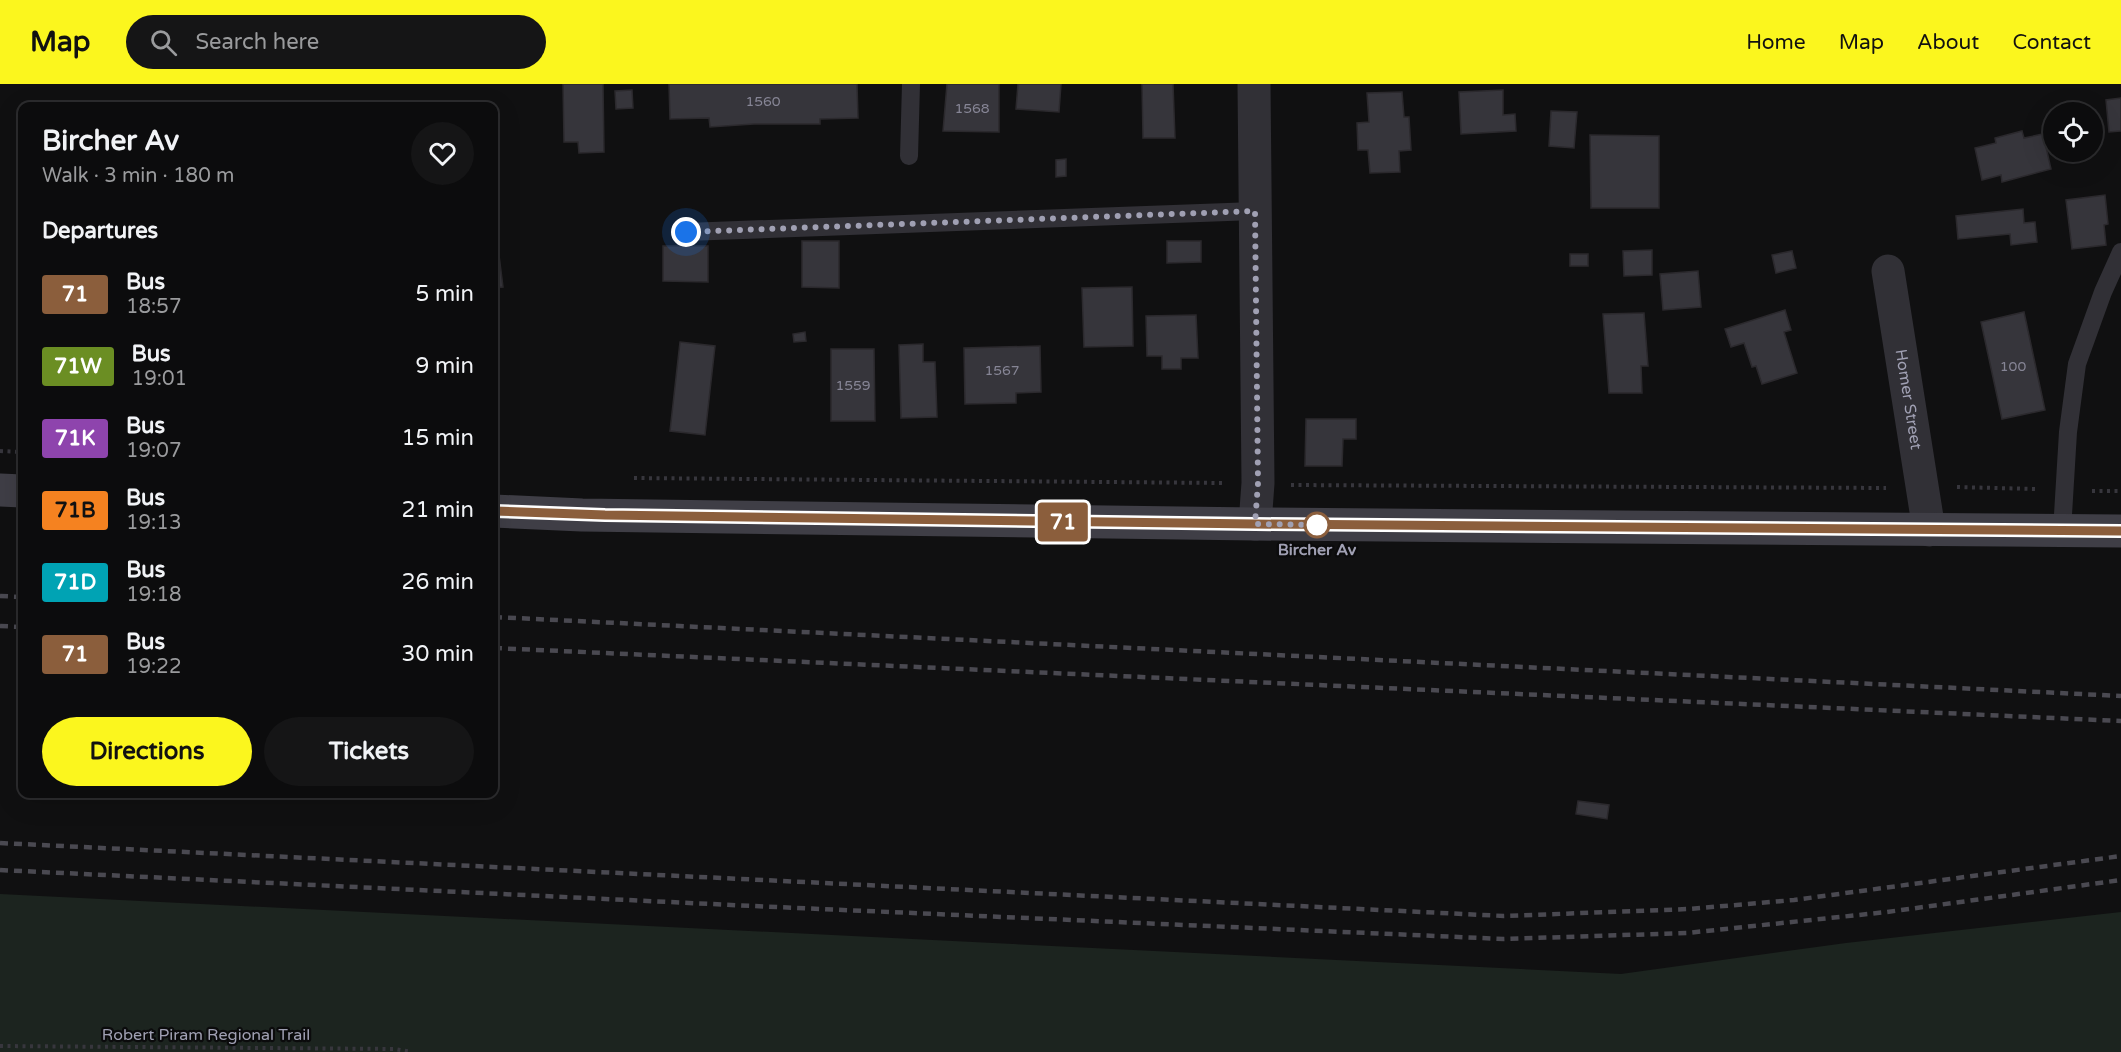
<!DOCTYPE html>
<meta charset="utf-8">
<style>
:root{--surface:#0c0c0d;--page:#151516;--text:#f1f3f6;--muted:#9a9b9d;--line:#2c2c2e;--accent:#fbf61e}
body{margin:0;font-family:"Varela Round",sans-serif;background:var(--page);color:var(--text);height:100vh;display:flex;flex-direction:column;font-size:22px;white-space:nowrap}
*{box-sizing:border-box;margin:0}
p{font-size:20px;color:var(--muted)}
.icon{flex:none;width:33px;height:33px;fill:none;stroke:currentColor;stroke-width:2;stroke-linecap:round;stroke-linejoin:round}
.map{position:relative;flex:1;overflow:hidden}
.sheet{position:absolute;left:18px;top:18px;width:480px;height:696px;display:flex;flex-direction:column;background:var(--surface);border-radius:12px;box-shadow:0 6px 24px #0002,0 0 0 2px var(--line)}
.sheet>*{flex:none}
.badge{padding:0 12px;border-radius:4px;font-size:21px;line-height:39px}
.fabs{position:absolute;left:2043px;top:18px;display:grid;gap:12px}
.fabs a{display:grid;place-items:center;width:60px;height:60px;border-radius:50%;background:var(--surface);box-shadow:0 6px 24px #0002,0 0 0 2px var(--line);font-size:30px}
.you{position:absolute;width:30px;height:30px;margin:-15px;border:4px solid #fff;border-radius:50%;background:#1a73e8;box-shadow:0 0 0 9px #1a73e833}
.map>.badge{position:absolute;translate:-50% -50%;box-shadow:0 0 0 3px #fff}
h2{padding:0 24px;font-size:22px;line-height:54px}
.round{display:grid;place-items:center;flex:none;width:63px;height:63px;border-radius:32px;background:var(--page)}
.summary{display:flex;align-items:center;justify-content:space-between;height:102px;padding:0 24px}
h1{font-size:28px;font-weight:700;line-height:45px}
.cta{display:flex;gap:12px;margin-top:auto;padding:12px 24px}
.cta a{flex:1;height:69px;border-radius:36px;background:var(--accent);color:#111;font-size:24px;font-weight:700;line-height:69px;text-align:center}
.cta a+a{background:var(--page);color:var(--text)}
ul{padding:0;list-style:none}
li{display:flex;align-items:center;gap:18px;height:72px;padding:0 24px}
li div{flex:1}
li b{display:block;font-size:22px}
li em{font-style:normal}
li .badge{min-width:66px;font-weight:700;text-align:center}
header{display:flex;align-items:center;gap:36px;box-sizing:border-box;height:84px;padding:0 30px;background:var(--accent);color:#111}
header strong{font-size:28px}
nav{display:flex;gap:33px;margin-inline-start:auto;font-size:21px}
.search{width:420px;height:54px;background:var(--page);display:flex;align-items:center;gap:15px;box-sizing:border-box;padding:0 21px;border-radius:33px;color:var(--muted);font-size:22px}
.map>svg:first-child{display:block}
.green{fill:#1c241f}
.building{fill:#36353b;stroke:#2b292d;stroke-width:1.5}
.lines{fill:none;stroke-linecap:round;stroke-linejoin:round}
.path{stroke:#37363d;stroke-width:4;stroke-dasharray:3 4.5;stroke-linecap:butt}
.lane{stroke:#313036;stroke-width:18}
.street{stroke:#313036;stroke-width:33}
.secondary{stroke:#3f3e46;stroke-width:33}
.rail{stroke:#4a4951;stroke-width:4.5;stroke-dasharray:8 6;stroke-linecap:butt}
.line-casing{stroke:#fff;stroke-width:14}
.line{stroke:#8b5e3c;stroke-width:9}
.walk{stroke:#a0a0b3;stroke-width:6;stroke-dasharray:0 10.8}
.stop-dot{fill:#fff;stroke:#8b5e3c;stroke-width:3}
.labels{text-anchor:middle;dominant-baseline:central;stroke-width:4.5;stroke-linejoin:round;paint-order:stroke}
.number-label{font-size:14px;fill:#868595}
.street-label{font-size:16px;fill:#a0a0b3;stroke:#0b0b0c}
.stop-label{font-size:16px;font-weight:bold;fill:#a0a0b3;stroke:#0b0b0c}
</style>
<header>
<strong>Map</strong>
<div class="search"><svg class="icon" aria-label="search" viewBox="0 0 24 24"><circle cx="10" cy="10" r="6"/><path d="M15 15l6 6"/></svg>Search here</div>
<nav><a>Home</a><a>Map</a><a>About</a><a>Contact</a></nav>
</header>
<div class="map">
<svg width="2121" height="968" viewBox="0 0 2121 968">
<rect width="100%" height="100%" fill="#101011"/>
<path class="green" d="M0 810 1621 890 1846 859 2121 828V968H0Z"/>
<path class="building" d="M563 0H603L604 68 579 69 578 58H564Z
M669 0H857L858 34 820 35V40H754L710 43 709 34 670 35Z
M947 0H999V48L943 47Z
M1018 0H1061L1059 28 1016 25Z
M1142 0H1173L1175 54H1143Z
M632 6 633 24 616 25 615 7Z
M1503 6V31L1515 30 1516 47 1461 50 1459 8Z
M1402 8 1404 33H1409L1411 66 1399 67 1400 88 1370 89 1368 66H1358L1357 39 1369 38 1367 9Z
M2121 14V47L2109 48 2106 16Z
M1551 27 1577 28 1574 64 1549 62Z
M2022 47 2024 54 2043 50 2051 85 2002 98 2001 91 1982 96 1975 64 1996 59 1995 54Z
M1590 51 1659 52V124H1591Z
M1066 75V92L1056 93V76Z
M2105 111 2108 140 2104 141 2106 161 2072 165 2066 116Z
M2023 125 2024 139 2035 138 2037 158 2011 161 2010 150 1958 155 1956 132Z
M802 157H839V204L802 203Z
M1167 157H1201V178L1167 179Z
M663 162H708V198L663 197Z
M1652 166V191L1624 192 1623 167Z
M1792 167 1796 184 1776 189 1772 171Z
M1570 170H1588V182H1570Z
M499 171 503 203 494 204V172Z
M1698 187 1701 223 1663 226 1660 190Z
M1132 203 1133 262 1084 263 1082 204Z
M1785 226 1791 246 1784 248 1797 289 1762 300 1756 282 1752 283 1744 259 1731 263 1725 245Z
M2024 228 2045 326 2002 335 1981 238Z
M1644 229 1648 282H1641L1642 309H1609L1603 230Z
M1196 231 1198 274H1181V285H1162V272H1147L1146 232Z
M805 248 806 257 794 258 793 250Z
M680 258 715 262 705 351 670 347Z
M923 260V278H935L937 333 901 334 899 261Z
M1040 262 1041 308 1016 309V319L965 320 964 264Z
M831 265H874L875 337H831Z
M1306 335H1356V355H1343L1342 382H1305Z
M1578 717 1609 721 1607 735 1576 730Z"/>
<g class="lines">
<path class="path" d="M0 367 22 368
M634 394 1223 399
M1291 401 1886 404
M1957 403 2036 405
M2092 407H2121
M0 962 395 965 412 968"/>
<path class="lane" d="M909 72 911 0
M686 148 1255 127
M2062 447 2068 348 2077 280 2103 208 2121 168"/>
<g class="street">
<path d="M1254 0 1258 399 1255 440"/>
<path id="s1" d="M1888 187 1929 446"/>
</g>
<path class="secondary" d="M0 406 22 407
M494 427 582 431 1255 440 2121 447"/>
<path class="rail" d="M0 512 22 513
M494 533 2121 612
M0 542 22 543
M494 564 2121 637
M0 759 1504 832 1689 825 1794 816 2121 772
M0 786 753 822 1504 855 1687 849 1887 828 2121 796"/>
</g>
<g class="lines">
<g class="line-casing">
<path id="line" d="M494 427 605 431 1255 440 2121 447"/>
</g>
<use href="#line" class="line"/>
<path class="walk" d="M686 148 1255 127 1258 399 1255 440 1324 441H1317"/>
</g>
<circle class="stop-dot" cx="1317" cy="441" r="12"/>
<g class="labels">
<g class="number-label">
<text x="763" y="17">1560</text>
<text x="972" y="24">1568</text>
<text x="2013" y="282">100</text>
<text x="1002" y="286">1567</text>
<text x="853" y="301">1559</text>
</g>
<g class="street-label">
<text stroke="none"><textPath href="#s1" startOffset="130">Homer Street</textPath></text>
<text x="206" y="951">Robert Piram Regional Trail</text>
</g>
<g class="stop-label">
<text x="1317" y="466">Bircher Av</text>
</g>
</g>
</svg>
<div class="fabs">
<a><svg class="icon" aria-label="locate" viewBox="0 0 24 24"><circle cx="12" cy="12" r="6"/><path d="M12 2v4M12 18v4M2 12h4M18 12h4"/></svg></a>
</div>
<div class="you" style="left:686px;top:148px"></div>
<b class="badge" style="left:1063px;top:438px;background:#8b5e3c;color:#fff">71</b>
<section class="sheet">
<div class="summary"><div><h1>Bircher Av</h1><p>Walk · 3 min · 180 m</p></div><a class="round"><svg class="icon" aria-label="heart" viewBox="0 0 24 24"><path d="M12 20l-8-8c-3-5 5-10 8-4 3-6 11-1 8 4z"/></svg></a></div>
<h2>Departures</h2>
<ul>
<li><span class="badge" style="background:#8b5e3c;color:#fff">71</span><div><b>Bus</b><p>18:57</p></div><em>5 min</em></li>
<li><span class="badge" style="background:#6b8e23;color:#fff">71W</span><div><b>Bus</b><p>19:01</p></div><em>9 min</em></li>
<li><span class="badge" style="background:#8e44ad;color:#fff">71K</span><div><b>Bus</b><p>19:07</p></div><em>15 min</em></li>
<li><span class="badge" style="background:#f58220;color:#111">71B</span><div><b>Bus</b><p>19:13</p></div><em>21 min</em></li>
<li><span class="badge" style="background:#00a3b4;color:#fff">71D</span><div><b>Bus</b><p>19:18</p></div><em>26 min</em></li>
<li><span class="badge" style="background:#8b5e3c;color:#fff">71</span><div><b>Bus</b><p>19:22</p></div><em>30 min</em></li>
</ul>
<div class="cta"><a>Directions</a><a>Tickets</a></div>
</section>
</div>
